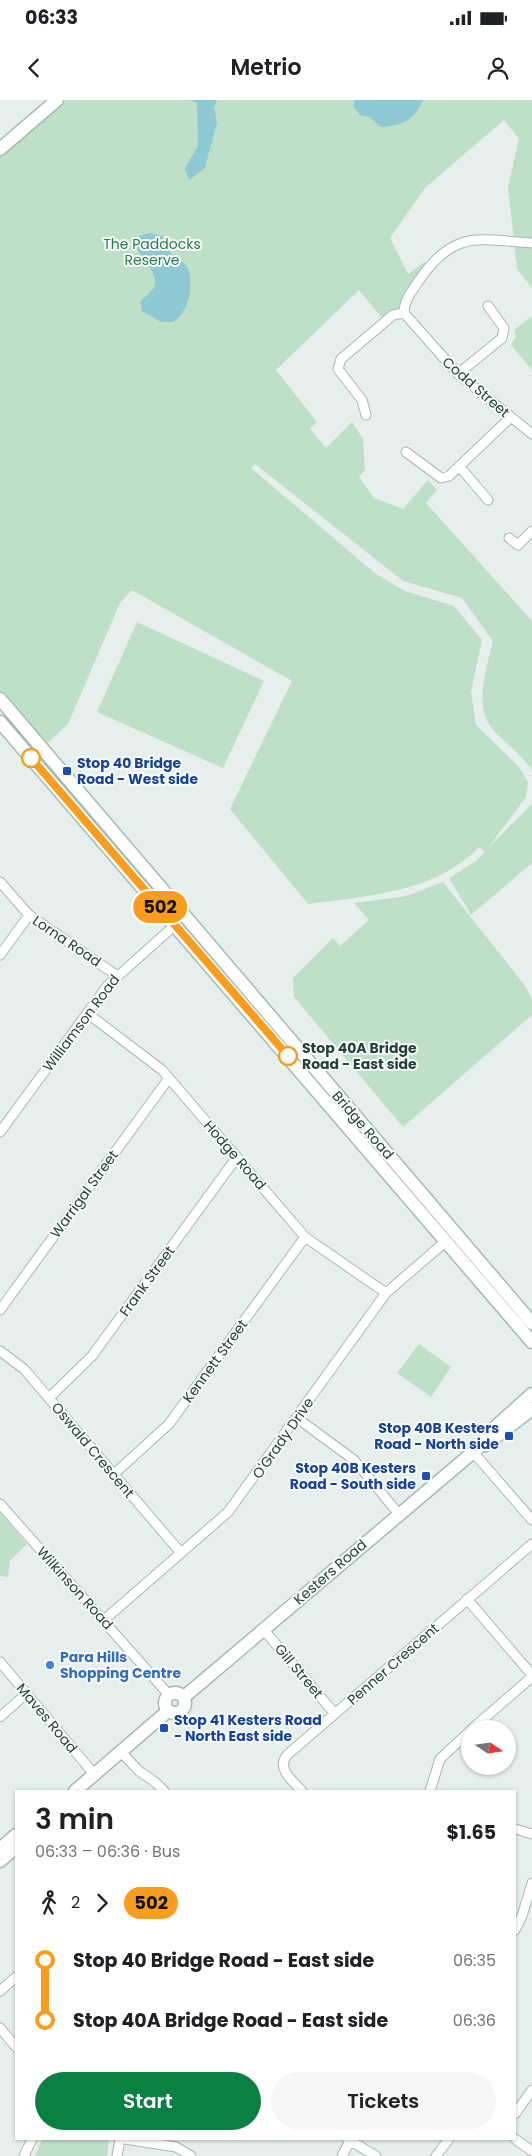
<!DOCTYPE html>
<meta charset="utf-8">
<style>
:root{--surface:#fff;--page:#f6f6f6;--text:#202124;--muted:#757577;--accent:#0b8043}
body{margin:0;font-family:Poppins,sans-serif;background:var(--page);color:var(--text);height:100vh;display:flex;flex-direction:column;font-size:19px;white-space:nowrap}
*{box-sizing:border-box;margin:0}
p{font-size:16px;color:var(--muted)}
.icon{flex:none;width:28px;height:28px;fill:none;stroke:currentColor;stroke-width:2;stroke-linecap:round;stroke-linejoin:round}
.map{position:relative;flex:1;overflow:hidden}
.sheet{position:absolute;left:15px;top:1690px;width:501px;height:350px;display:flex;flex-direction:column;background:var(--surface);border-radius:0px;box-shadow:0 1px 4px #0004}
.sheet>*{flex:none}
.badge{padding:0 10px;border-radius:16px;font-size:18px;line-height:32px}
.needle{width:32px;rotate:103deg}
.controls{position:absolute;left:461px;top:1620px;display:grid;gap:10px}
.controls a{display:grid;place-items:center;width:55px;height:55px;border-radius:50%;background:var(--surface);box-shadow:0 1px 4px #0004;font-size:25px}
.map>.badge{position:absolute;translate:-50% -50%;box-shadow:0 0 0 2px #fff}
.legs{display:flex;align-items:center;gap:8px;height:55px;padding:0 20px;font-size:16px}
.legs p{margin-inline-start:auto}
.headline{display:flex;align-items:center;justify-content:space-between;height:85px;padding:0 20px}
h1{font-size:28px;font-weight:600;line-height:38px}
.primary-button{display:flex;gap:10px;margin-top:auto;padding:10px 20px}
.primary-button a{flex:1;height:58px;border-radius:30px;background:var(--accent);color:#fff;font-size:20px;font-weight:600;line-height:58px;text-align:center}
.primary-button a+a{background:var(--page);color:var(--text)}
ul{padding:0 20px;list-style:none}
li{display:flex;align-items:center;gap:18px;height:60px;font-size:19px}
li i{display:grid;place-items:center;width:8px;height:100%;margin:0 6px;background:currentColor}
li i::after{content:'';width:12px;height:12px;margin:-6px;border:4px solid;border-radius:50%;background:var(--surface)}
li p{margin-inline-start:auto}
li:first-child i{background:linear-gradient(#0000 50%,currentColor 0)}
li:last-child i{background:linear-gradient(currentColor 50%,#0000 0)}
.status{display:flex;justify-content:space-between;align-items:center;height:35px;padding:0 25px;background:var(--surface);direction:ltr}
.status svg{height:14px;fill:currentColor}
header{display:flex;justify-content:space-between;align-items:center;height:65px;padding:0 20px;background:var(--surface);font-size:22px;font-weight:600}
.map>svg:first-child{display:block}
.green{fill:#bfe0c8}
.water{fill:#8ec9d4}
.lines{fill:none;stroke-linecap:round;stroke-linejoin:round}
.street-casing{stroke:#a8b8b2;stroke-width:11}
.secondary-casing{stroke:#a4bbb3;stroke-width:15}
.street{stroke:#fff;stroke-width:9}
.secondary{stroke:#fff;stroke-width:12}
.line-1-casing{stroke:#fff;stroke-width:11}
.line-1{stroke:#f99d1e;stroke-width:8}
.stop-1-dot{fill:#fff;stroke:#f99d1e;stroke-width:2.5}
.transit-dot{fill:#1a4fb4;stroke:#f7fbf9;stroke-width:2}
.shop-dot{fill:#3f7fe0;stroke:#f7fbf9;stroke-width:2}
.labels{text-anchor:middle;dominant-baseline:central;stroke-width:4;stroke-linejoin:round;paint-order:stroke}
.park-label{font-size:14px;fill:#2d7a4b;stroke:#f7fbf9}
.street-label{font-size:14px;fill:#24423a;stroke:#f7fbf9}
.transit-label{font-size:14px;font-weight:bold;fill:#164399;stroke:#f7fbf9;text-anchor:start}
.stop-label{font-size:14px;font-weight:bold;fill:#24423a;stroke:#f7fbf9;text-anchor:start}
.shop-label{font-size:14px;font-weight:bold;fill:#366cbe;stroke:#f7fbf9;text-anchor:start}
</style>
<div class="status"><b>06:33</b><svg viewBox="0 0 49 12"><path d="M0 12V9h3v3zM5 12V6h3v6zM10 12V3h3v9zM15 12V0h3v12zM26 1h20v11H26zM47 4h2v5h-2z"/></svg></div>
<header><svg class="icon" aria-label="back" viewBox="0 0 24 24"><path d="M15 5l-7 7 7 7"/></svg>Metrio<svg class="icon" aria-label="person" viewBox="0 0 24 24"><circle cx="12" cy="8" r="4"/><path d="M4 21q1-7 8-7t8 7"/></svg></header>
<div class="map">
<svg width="532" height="2056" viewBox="0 0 532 2056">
<rect width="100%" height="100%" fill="#e6efeb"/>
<path class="green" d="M58 0H532V188L517 169 508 87 519 39 504 20 425 88 390 138 408 174 423 163H427L399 208 382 218 359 190 276 270 317 322 310 329 326 348 352 322 363 339 365 370 359 377 374 398 403 409 428 380 437 390 426 403 532 521V670C521 655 507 644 494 631 472 607 487 568 493 541L462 498 403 481 255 364 251 368 376 474 405 491 454 506 482 540 471 592 476 625 519 667 528 682 526 697 488 748 532 704V763L471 815 449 778 476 761 485 752 479 747C435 793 367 796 308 804L230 709 292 581 132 490 120 503 68 624 42 648 0 600V50Z
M532 216V270L511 245 516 236 514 230Z
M137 522 264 581 223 668 97 612Z
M443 782 526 887 532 900V915L403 1027 294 897 293 878 333 838 340 846 369 820 354 803 407 796Z
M419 1244 451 1267 431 1297 397 1273Z
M0 1413 27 1444 10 1461 8 1477 0 1476Z
M42 2039H109L107 2056H35Z"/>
<path class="water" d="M190 0H217L214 7 217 23 205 68 189 80 185 68 198 46 197 3Z
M355 0H423C415 20 402 26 381 27L369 17 360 15 353 6Z
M149 133 162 136C166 143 169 152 174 157 179 162 185 161 188 169 194 186 189 212 173 222H161L142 211 140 202C144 197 150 194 154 187 160 175 140 155 134 145 136 136 141 135 149 133Z"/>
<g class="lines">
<g class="street-casing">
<path id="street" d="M404 213 458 274 532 334
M404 213C404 199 413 190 420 179 455 129 478 140 532 143
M458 274 502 238 504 228 488 206
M366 315 362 300 338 269 341 259 393 215 404 213
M406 352 441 378 449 376 511 317
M459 366 488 400
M509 438 518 445 532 431
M0 782 29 815 116 875
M0 855 29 815
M87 913 162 970 305 1137 386 1193
M0 1032 108 885 175 825
M0 1210 169 978
M0 1251 24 1269 181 1453
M49 1298 92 1256 237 1057
M297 1318 354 1360 398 1413
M473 1352 532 1420
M114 1374 169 1324 305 1137
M0 1404 169 1595
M467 1499 532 1575
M104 1520 228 1412 386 1193 445 1142
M263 1529 335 1614
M0 1562 94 1674
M0 1617 26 1594
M472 1629 532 1577
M121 1652 139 1671 155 1682 164 1691
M302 1691C293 1681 276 1669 287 1655L532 1444
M430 1691 440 1659 470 1631
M515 1729 532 1734
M515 1830 522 1816 532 1783
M0 1891 16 1877
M0 1928 16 1947
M515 2014 532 1990
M125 2039 176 2047 191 2056
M347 2039 376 2056
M515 2039 532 2051
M24 2056 32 2039
M117 2056 120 2039
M342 2056 350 2041
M436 2056 449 2039"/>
</g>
<g class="secondary-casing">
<path id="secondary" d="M0 49 57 0
M0 599 532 1223
M0 622 532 1242
M485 1345 532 1309
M165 1603a10 10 0 1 1 20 0a10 10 0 1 1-20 0Z
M184 1597 478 1348 493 1329 532 1294
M75 1691 168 1611
M0 1749 16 1735
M0 1761 16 1747"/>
</g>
<use href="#street" class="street"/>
<use href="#secondary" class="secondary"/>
</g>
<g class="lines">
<g class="line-1-casing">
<path id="line-1" d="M31 658 288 956"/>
</g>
<use href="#line-1" class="line-1"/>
</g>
<g class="stop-1-dot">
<circle cx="31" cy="658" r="9"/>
<circle cx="288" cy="956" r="9"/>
</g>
<g class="transit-dot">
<rect x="62" y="666" width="10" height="10" rx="2.5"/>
<rect x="504" y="1331" width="10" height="10" rx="2.5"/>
<rect x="421" y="1371" width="10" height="10" rx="2.5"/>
<rect x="159" y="1623" width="10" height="10" rx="2.5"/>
</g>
<circle class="shop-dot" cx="50" cy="1565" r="5"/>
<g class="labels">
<g class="park-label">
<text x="152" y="144">The Paddocks<tspan x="152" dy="16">Reserve</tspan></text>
</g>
<g class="street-label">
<text transform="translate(476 287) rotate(41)">Codd Street</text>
<text transform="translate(67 841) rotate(34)">Lorna Road</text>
<text transform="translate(81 923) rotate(-53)">Williamson Road</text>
<text transform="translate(363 1025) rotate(49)">Bridge Road</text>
<text transform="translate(235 1055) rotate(49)">Hodge Road</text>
<text transform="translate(84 1094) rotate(-54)">Warrigal Street</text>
<text transform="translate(147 1181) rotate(-54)">Frank Street</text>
<text transform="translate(215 1261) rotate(-54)">Kennett Street</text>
<text transform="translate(283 1338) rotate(-55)">O'Grady Drive</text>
<text transform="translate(93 1350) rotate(50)">Oswald Crescent</text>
<text transform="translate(330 1472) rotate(-41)">Kesters Road</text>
<text transform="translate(75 1488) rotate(48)">Wilkinson Road</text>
<text transform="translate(393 1564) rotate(-41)">Penner Crescent</text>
<text transform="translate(299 1571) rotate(50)">Gill Street</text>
<text transform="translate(47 1618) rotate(50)">Maves Road</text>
</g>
<g class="transit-label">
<text x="77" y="663">Stop 40 Bridge<tspan x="77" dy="16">Road - West side</tspan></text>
<text x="499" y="1328" text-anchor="end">Stop 40B Kesters<tspan x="499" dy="16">Road - North side</tspan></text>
<text x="416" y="1368" text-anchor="end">Stop 40B Kesters<tspan x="416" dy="16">Road - South side</tspan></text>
<text x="174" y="1620">Stop 41 Kesters Road<tspan x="174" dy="16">- North East side</tspan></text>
</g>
<g class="stop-label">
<text x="302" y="948">Stop 40A Bridge<tspan x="302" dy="16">Road - East side</tspan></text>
</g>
<g class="shop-label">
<text x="60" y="1557">Para Hills<tspan x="60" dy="16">Shopping Centre</tspan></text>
</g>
</g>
</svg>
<div class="controls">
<a><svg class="needle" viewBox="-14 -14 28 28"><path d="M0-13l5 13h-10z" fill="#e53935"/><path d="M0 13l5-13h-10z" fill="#757577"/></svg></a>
</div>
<b class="badge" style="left:160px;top:807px;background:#f99d1e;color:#111">502</b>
<section class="sheet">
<div class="headline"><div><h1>3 min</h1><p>06:33 – 06:36 · Bus</p></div><b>$1.65</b></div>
<div class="legs"><svg class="icon" aria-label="walk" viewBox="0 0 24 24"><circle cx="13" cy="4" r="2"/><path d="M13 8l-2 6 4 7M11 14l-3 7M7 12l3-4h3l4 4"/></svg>2<svg class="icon" aria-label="forward" viewBox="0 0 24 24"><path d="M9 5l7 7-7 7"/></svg><b class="badge" style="background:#f99d1e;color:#111">502</b></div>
<ul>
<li><i style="color:#f99d1e"></i><b>Stop 40 Bridge Road - East side</b><p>06:35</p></li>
<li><i style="color:#f99d1e"></i><b>Stop 40A Bridge Road - East side</b><p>06:36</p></li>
</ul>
<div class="primary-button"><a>Start</a><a>Tickets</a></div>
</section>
</div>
